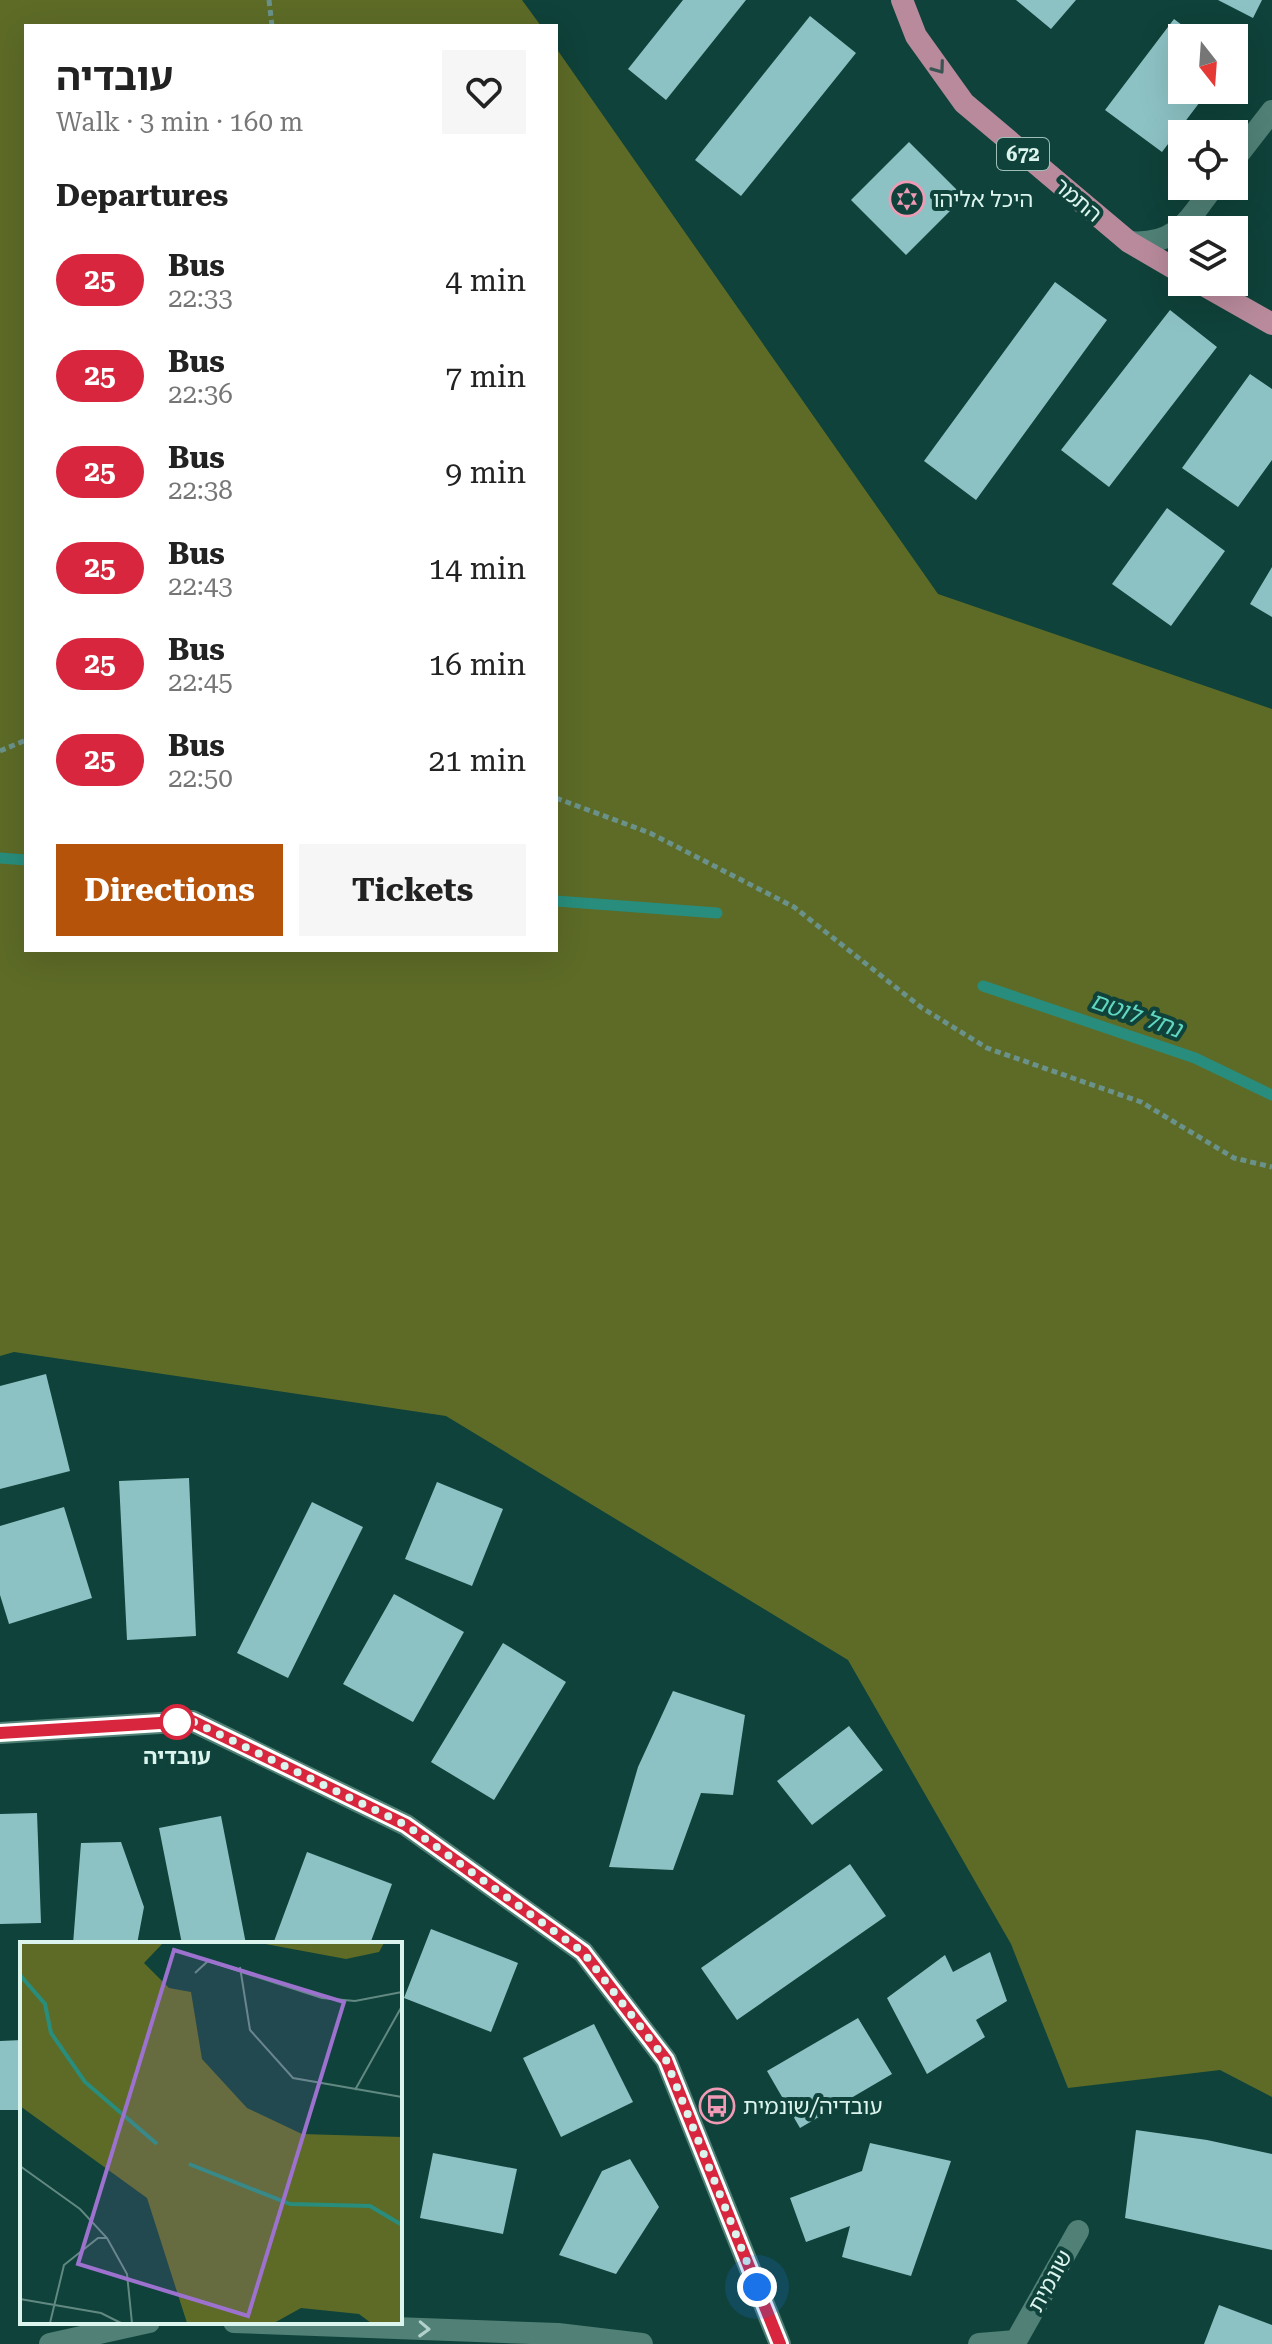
<!DOCTYPE html>
<meta charset="utf-8">
<style>
:root{--surface:#fff;--page:#f6f6f6;--text:#222;--muted:#767676;--accent:#b45309}
body{margin:0;font-family:"Roboto Serif","Noto Sans Hebrew",serif;background:var(--page);color:var(--text);height:100vh;display:flex;flex-direction:column;font-size:30px;white-space:nowrap}
*{box-sizing:border-box;margin:0}
p{font-size:26px;color:var(--muted)}
.icon{flex:none;width:44px;height:44px;fill:none;stroke:currentColor;stroke-width:2;stroke-linecap:round;stroke-linejoin:round}
.map{position:relative;flex:1;overflow:hidden}
.drawer{position:absolute;left:24px;top:24px;width:534px;height:928px;display:flex;flex-direction:column;background:var(--surface);border-radius:0px;box-shadow:0 8px 32px #0002}
.drawer>*{flex:none}
.badge{padding:0 16px;border-radius:26px;font-size:28px;line-height:52px}
.needle{width:52px;rotate:163deg}
.tools{position:absolute;left:1168px;top:24px;display:grid;gap:16px}
.tools a{display:grid;place-items:center;width:80px;height:80px;border-radius:0px;background:var(--surface);box-shadow:0 8px 32px #0002;font-size:40px}
.you{position:absolute;width:40px;height:40px;margin:-20px;border:6px solid #fff;border-radius:50%;background:#1a73e8;box-shadow:0 0 0 12px #1a73e833}
.map>.badge{position:absolute;translate:-50% -50%;box-shadow:0 0 0 4px #fff}
h2{padding:0 32px;font-size:30px;line-height:72px}
.round{display:grid;place-items:center;flex:none;width:84px;height:84px;border-radius:0px;background:var(--page)}
.summary{display:flex;align-items:center;justify-content:space-between;height:136px;padding:0 32px}
h1{font-size:38px;font-weight:700;line-height:60px}
.primary-button{display:flex;gap:16px;margin-top:auto;padding:16px 32px}
.primary-button a{flex:1;height:92px;border-radius:0px;background:var(--accent);color:#fff;font-size:32px;font-weight:700;line-height:92px;text-align:center}
.primary-button a+a{background:var(--page);color:var(--text)}
ul{padding:0;list-style:none}
li{display:flex;align-items:center;gap:24px;height:96px;padding:0 32px}
li div{flex:1}
li b{display:block;font-size:30px}
li em{font-style:normal}
li .badge{min-width:88px;font-weight:700;text-align:center}
.map>svg:first-child{display:block}
.forest{fill:#5d6b27}
.lines{fill:none;stroke-linecap:round;stroke-linejoin:round}
.stream{stroke:#288d7c;stroke-width:11}
.building{fill:#8dc2c4}
.path{stroke:#6a928b;stroke-width:5;stroke-dasharray:6 4;stroke-linecap:butt}
.minor{stroke:#508076;stroke-width:22}
.primary{stroke:#b88a9c;stroke-width:22}
.oneway{stroke:#395452}
.oneway2{stroke:#b1d1ca}
.line-casing{stroke:#fff;stroke-width:18}
.line{stroke:#d7263d;stroke-width:12}
.walk{stroke:#dbf4ee;stroke-width:8;stroke-dasharray:0 14.4}
.stop-dot{fill:#fff;stroke:#d7263d;stroke-width:4}
.labels{text-anchor:middle;dominant-baseline:central;stroke-width:8;stroke-linejoin:round;paint-order:stroke}
.shield{fill:#0f423a;stroke:#9ebfb8;stroke-width:2}
.shield-label{font-size:20px;font-weight:bold;fill:#dbf4ee}
.poi-label{font-size:22px;fill:#dbf4ee;stroke:#0f423a;text-anchor:start}
.street-label{font-size:22px;fill:#dbf4ee;stroke:#0f423a}
.stop-label{font-size:22px;font-weight:bold;fill:#dbf4ee;stroke:#0f423a}
.water-label{font-size:24px;font-style:italic;fill:#61d7c2;stroke:#0f423a}
.inset-river{fill:none;stroke:#288d7c;stroke-width:4}
.inset-road{fill:none;stroke:#618982;stroke-width:2}
.view{fill:#9d72cf;fill-opacity:0.15;stroke:#9d72cf;stroke-width:4}
.inset-edge{fill:none;stroke:#dbf4ee;stroke-width:4}
</style>
<div class="map">
<svg width="1272" height="2344" viewBox="0 0 1272 2344">
<rect width="100%" height="100%" fill="#0f423a"/>
<path class="forest" d="M0 0H522L541 26H26V950H556V48L938 594 1272 709V2097L1220 2070 1068 2088 1011 1944 848 1660 446 1416 14 1352 0 1356Z"/>
<g class="lines">
<path class="stream" d="M0 858 26 860
M556 901 717 913
M983 986 1195 1058 1272 1095"/>
</g>
<path class="building" d="M683 0H746L666 100 628 69Z
M1016 0H1076L1051 29Z
M1218 0H1262L1253 18Z
M810 16 856 53 741 196 695 160Z
M1174 19 1199 38H1182V90H1209L1162 152 1105 110Z
M909 142 964 197 906 255 851 200Z
M1055 282 1107 320 976 500 924 461Z
M1170 310 1217 347 1109 487 1061 450Z
M1250 374 1272 389V460L1238 507 1182 468Z
M1167 508 1225 551 1171 626 1112 584Z
M1272 567V617L1250 604Z
M46 1374 70 1471 0 1489V1386Z
M189 1478 196 1636 127 1640 119 1481Z
M437 1482 503 1509 472 1586 405 1559Z
M312 1502 363 1527 288 1678 237 1653Z
M64 1507 92 1598 9 1624 0 1595V1526Z
M394 1594 464 1632 413 1722 343 1684Z
M503 1643 566 1682 494 1800 431 1762Z
M673 1691 745 1715 733 1795 701 1793 673 1870 609 1867 638 1767Z
M849 1726 883 1770 812 1825 777 1781Z
M37 1813 41 1923 0 1924V1814Z
M221 1816 246 1944H182L159 1828Z
M121 1842 144 1907 137 1944H73L81 1843Z
M307 1852 392 1884 370 1944H273Z
M850 1864 886 1916 737 2020 701 1968Z
M431 1929 518 1963 491 2032 404 1998Z
M990 1952 1007 2001 976 2020 985 2037 927 2074 887 1998 945 1955 953 1972Z
M858 2018 892 2074 800 2128 767 2071Z
M594 2024 633 2102 561 2137 523 2058Z
M22 2040V2110H0V2041Z
M1136 2130 1207 2140 1272 2154V2250L1125 2218Z
M870 2143 951 2161 911 2276 842 2257 850 2226 806 2242 790 2198 862 2171Z
M433 2153 517 2169 503 2234 420 2218Z
M630 2159 659 2207 616 2274 559 2255 602 2171Z
M1219 2305 1272 2325V2344H1204Z"/>
<g class="lines">
<path class="path" d="M269 0 272 26
M0 751 26 740
M556 798 650 833 794 907 922 1008 987 1048 1141 1102 1234 1158 1272 1167"/>
<path class="minor" d="M1234 160 1272 111
M1129 242C1177 246 1188 220 1214 186
M0 1733 192 1721 406 1825 583 1952 666 2060 780 2344
M234 2322 558 2334 642 2344
M50 2344 149 2322
M979 2344 1016 2341 1078 2231"/>
<path class="primary" d="M902 0 916 36 964 103 1129 242 1182 273
M1198 282 1272 324"/>
</g>
<defs><path id="oneway-chevron" d="M-2-3.5L2.5 0L-2 3.5" fill="none" stroke-width="1.6" stroke-linecap="round" stroke-linejoin="round" transform="scale(2)"/></defs>
<use class="oneway" href="#oneway-chevron" transform="translate(939 68) rotate(54)"/>
<use class="oneway2" href="#oneway-chevron" transform="translate(424 2329) rotate(2)"/>
<g class="lines">
<g class="line-casing">
<path id="line" d="M0 1733 192 1721 406 1825 583 1952 666 2060 780 2344"/>
</g>
<use href="#line" class="line"/>
<path class="walk" d="M177 1722H164L192 1721 406 1825 583 1952 666 2060 757 2287"/>
</g>
<defs>
<g id="synagogue-ring" transform="scale(1.8)"><circle r="9.5" fill="#0f423a" stroke="#f09ab5" stroke-width="1.5"/><path d="M0-6.5L5.6 3.2H-5.6ZM0 6.5L5.6-3.2H-5.6Z" fill="#f09ab5"/></g>
<g id="bus-ring" transform="scale(1.8)"><circle r="9.5" fill="#0f423a" stroke="#f09ab5" stroke-width="1.5"/><path d="M-5-6H5V4H4V6H2V4H-2V6H-4V4H-5ZM-3.5-4V0h7V-4ZM-3.5 1.2v1.5H-2V1.2ZM2 1.2v1.5H3.5V1.2Z" fill="#f09ab5"/></g>
</defs>
<g fill-rule="evenodd">
<use href="#synagogue-ring" x="907" y="199"/>
<use href="#bus-ring" x="717" y="2106"/>
</g>
<circle class="stop-dot" cx="177" cy="1722" r="16"/>
<g class="labels">
<rect class="shield" x="997" y="138" width="52" height="32" rx="6"/>
<g class="shield-label">
<text x="1023" y="154">672</text>
</g>
<g class="poi-label">
<text x="933" y="199">היכל אליהו</text>
<text x="743" y="2106">עובדיה/שונמית</text>
</g>
<g class="street-label">
<text transform="translate(1078 200) rotate(40)">התמר</text>
<text transform="translate(1050 2281) rotate(-61)">שונמית</text>
</g>
<g class="stop-label">
<text x="177" y="1756">עובדיה</text>
</g>
<g class="water-label">
<text transform="translate(1136 1015) rotate(19)">נחל לוטם</text>
</g>
</g>
<g transform="translate(20 1942)">
<rect width="382" height="382" fill="#0f423a"/>
<path d="M0 1H143L124 21 149 46 171 50 182 117 227 166 282 192 382 195V381H351L339 372 281 366 254 381H167L127 256 0 164ZM240 1H364L359 10 326 17Z" fill="#5d6b27"/>
<path class="inset-river" d="M0 33 25 62 31 91 65 140 137 202M169 222 270 262 350 264 382 283"/>
<path class="inset-road" d="M220 25 230 88 273 136 382 155M175 31 188 19 302 56 335 59 382 50M335 148 382 64M0 224 60 267 87 296 107 332 112 381M0 357 81 371 101 381M30 381 44 323 78 296H87"/>
<path class="view" d="M154 8 324 60 228 374 58 322Z"/>
<rect width="382" height="382" class="inset-edge"/>
</g>
</svg>
<div class="tools">
<a><svg class="needle" viewBox="-14 -14 28 28"><path d="M0-13l5 13h-10z" fill="#e53935"/><path d="M0 13l5-13h-10z" fill="#767676"/></svg></a>
<a><svg class="icon" aria-label="locate" viewBox="0 0 24 24"><circle cx="12" cy="12" r="6"/><path d="M12 2v4M12 18v4M2 12h4M18 12h4"/></svg></a>
<a><svg class="icon" aria-label="layers" viewBox="0 0 24 24"><path d="M12 4l9 5-9 5-9-5zM3 14l9 5 9-5"/></svg></a>
</div>
<div class="you" style="left:757px;top:2287px"></div>
<section class="drawer">
<div class="summary"><div><h1>עובדיה</h1><p>Walk · 3 min · 160 m</p></div><a class="round"><svg class="icon" aria-label="heart" viewBox="0 0 24 24"><path d="M12 20l-8-8c-3-5 5-10 8-4 3-6 11-1 8 4z"/></svg></a></div>
<h2>Departures</h2>
<ul>
<li><span class="badge" style="background:#d7263d;color:#fff">25</span><div><b>Bus</b><p>22:33</p></div><em>4 min</em></li>
<li><span class="badge" style="background:#d7263d;color:#fff">25</span><div><b>Bus</b><p>22:36</p></div><em>7 min</em></li>
<li><span class="badge" style="background:#d7263d;color:#fff">25</span><div><b>Bus</b><p>22:38</p></div><em>9 min</em></li>
<li><span class="badge" style="background:#d7263d;color:#fff">25</span><div><b>Bus</b><p>22:43</p></div><em>14 min</em></li>
<li><span class="badge" style="background:#d7263d;color:#fff">25</span><div><b>Bus</b><p>22:45</p></div><em>16 min</em></li>
<li><span class="badge" style="background:#d7263d;color:#fff">25</span><div><b>Bus</b><p>22:50</p></div><em>21 min</em></li>
</ul>
<div class="primary-button"><a>Directions</a><a>Tickets</a></div>
</section>
</div>
